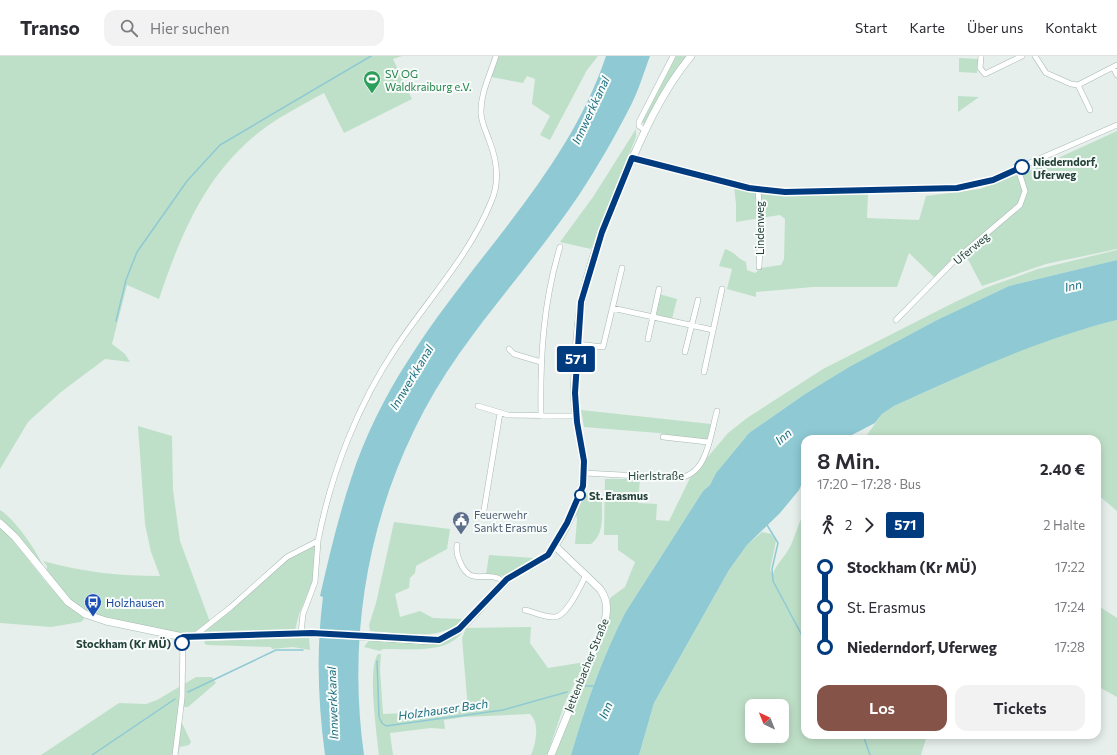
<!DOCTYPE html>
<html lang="de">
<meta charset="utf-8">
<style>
:root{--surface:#fff;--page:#f2f2f3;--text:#2b2b33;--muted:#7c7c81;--line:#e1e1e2;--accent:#855347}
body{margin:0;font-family:Commissioner,sans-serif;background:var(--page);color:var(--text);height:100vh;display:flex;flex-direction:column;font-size:15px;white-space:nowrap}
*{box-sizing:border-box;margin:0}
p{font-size:13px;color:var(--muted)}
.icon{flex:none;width:22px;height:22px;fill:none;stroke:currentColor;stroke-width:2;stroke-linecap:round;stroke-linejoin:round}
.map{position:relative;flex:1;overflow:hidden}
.side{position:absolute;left:801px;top:379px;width:300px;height:304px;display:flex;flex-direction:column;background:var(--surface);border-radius:12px;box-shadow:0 2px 10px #0003}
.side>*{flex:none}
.badge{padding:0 8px;border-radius:3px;font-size:14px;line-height:26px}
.needle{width:26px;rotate:317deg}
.fabs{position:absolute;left:745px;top:643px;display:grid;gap:8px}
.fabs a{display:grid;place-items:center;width:44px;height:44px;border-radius:8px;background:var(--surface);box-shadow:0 2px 10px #0003;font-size:20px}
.map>.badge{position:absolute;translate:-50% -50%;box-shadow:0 0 0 2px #fff}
.legs{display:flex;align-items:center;gap:6px;height:44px;padding:0 16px;font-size:13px}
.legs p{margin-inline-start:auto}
.head{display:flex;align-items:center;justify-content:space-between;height:68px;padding:0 16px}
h1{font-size:22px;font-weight:600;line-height:30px}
.cta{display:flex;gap:8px;margin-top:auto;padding:8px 16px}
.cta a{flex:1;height:46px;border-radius:12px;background:var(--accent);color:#fff;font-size:16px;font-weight:600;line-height:46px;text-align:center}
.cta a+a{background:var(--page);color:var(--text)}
ul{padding:0 16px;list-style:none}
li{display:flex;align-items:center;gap:14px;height:40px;font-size:15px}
li i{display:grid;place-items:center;width:6px;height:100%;margin:0 5px;background:currentColor}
li i::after{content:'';width:10px;height:10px;margin:-5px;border:3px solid;border-radius:50%;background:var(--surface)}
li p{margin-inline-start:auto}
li:first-child i{background:linear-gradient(#0000 50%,currentColor 0)}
li:last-child i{background:linear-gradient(currentColor 50%,#0000 0)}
header{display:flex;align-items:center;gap:24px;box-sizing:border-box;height:56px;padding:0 20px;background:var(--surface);border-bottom:1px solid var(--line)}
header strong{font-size:19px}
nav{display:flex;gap:22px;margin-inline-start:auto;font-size:14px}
.search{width:280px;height:36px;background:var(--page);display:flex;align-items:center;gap:10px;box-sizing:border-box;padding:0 14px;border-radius:12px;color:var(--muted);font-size:15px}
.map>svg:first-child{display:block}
.green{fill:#bfe0c8;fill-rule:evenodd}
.water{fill:#8ec9d4}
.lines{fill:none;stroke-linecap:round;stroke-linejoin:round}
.stream{stroke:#8ec9d4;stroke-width:1.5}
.street-casing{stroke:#a8b8b2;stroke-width:6}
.secondary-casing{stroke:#a4bbb3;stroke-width:8}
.street{stroke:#fff;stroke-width:5}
.secondary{stroke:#fff;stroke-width:7}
.line-1-casing{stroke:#fff;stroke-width:9}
.line-1{stroke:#003b80;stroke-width:6}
.stop-1-dot{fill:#fff;stroke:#003b80;stroke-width:2}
.labels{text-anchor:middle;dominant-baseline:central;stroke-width:4;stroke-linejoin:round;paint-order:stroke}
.leisure-label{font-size:11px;fill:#27864d;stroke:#f7fbf9;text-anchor:start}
.stop-label{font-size:11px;font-weight:bold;fill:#24423a;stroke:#f7fbf9;text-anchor:start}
.street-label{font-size:11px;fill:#24423a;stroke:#f7fbf9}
.service-label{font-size:11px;fill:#4e5e75;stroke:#f7fbf9;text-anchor:start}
.transit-label{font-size:11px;fill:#164399;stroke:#f7fbf9;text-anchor:start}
.water-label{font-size:12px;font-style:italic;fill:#1c6f80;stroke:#f7fbf9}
</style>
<header>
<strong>Transo</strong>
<div class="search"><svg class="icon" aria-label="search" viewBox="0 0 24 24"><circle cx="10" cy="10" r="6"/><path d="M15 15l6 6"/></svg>Hier suchen</div>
<nav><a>Start</a><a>Karte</a><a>Über uns</a><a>Kontakt</a></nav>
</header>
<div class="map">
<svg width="1117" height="699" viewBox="0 0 1117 699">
<rect width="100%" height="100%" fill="#e6efeb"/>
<path class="green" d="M0 0H402L393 3 412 43 344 77 324 37C300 50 273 64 252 82 203 124 179 183 159 243L127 229 112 288 125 298 130 306 105 303 61 336 28 366 0 413Z
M498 0H598L587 14 550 84 540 79 550 60 532 48 535 23 527 20 523 27 491 21Z
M676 0H688L644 68 642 66 643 62Z
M959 2 978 3 977 17 959 16Z
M958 40 979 41 958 56Z
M636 73V81L591 193 560 186 593 141Z
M1117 75V193L1046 208 982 230 965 198 1020 152C1028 139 1025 132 1023 118Z
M1016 119 1020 122 1024 136 1020 148 935 222 909 197 897 231H813L756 236V241L727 233 732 213 719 210 725 193C737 197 736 202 746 206L747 214 755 217 761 212 781 209 784 203 785 163 780 159 736 166V148L734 130 772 137H868L867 162 919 164 926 140 980 133Z
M1117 194V204L1009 230 937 264 849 311 805 338 749 377 716 417 710 429 703 435 625 557C602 602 585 651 571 699H554L590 605 610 560V542L625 531 635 506 618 494V479H604L605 423H640L638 447 657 448 656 464 669 465 690 422 728 377 747 362 823 313 955 246 985 232 1038 213Z
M659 238 677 243 672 263 654 258Z
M1117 264V455L1097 438V383H864L882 358 894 350 1016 295 1069 276Z
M581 354 711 368 708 386 658 377 584 371Z
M138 370 172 380 173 434 180 485 210 566 193 577C175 580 89 562 75 550 65 541 56 528 46 518L47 510 43 505C82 516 120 520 160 520L151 496 145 468Z
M587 437H588V440L591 441 592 437 602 439C601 456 606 477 591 488H575L577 463 576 458Z
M0 454C14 462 39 497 44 513L0 463Z
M805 456V679H927L921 699H639L654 647 729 514 747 489 762 476 771 478 776 485 770 514 773 518C776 508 785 501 790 491 796 479 797 469 805 456ZM752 650H782V680H752Z
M394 466 450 473 447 493 416 510 415 517 410 522 409 532 395 538 400 561 420 555 433 562 463 563C441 587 400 577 370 575L369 569 376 547Z
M0 471C29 499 48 538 83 560L84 563 81 566 51 571 0 567Z
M311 490H313L316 494 313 525 299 558 295 574 198 578 284 506Z
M489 499 534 502 506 520 486 519Z
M1097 549 1117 562V641L1097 630Z
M531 571 530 587 548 612 585 606 565 647 547 699H531C536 688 540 667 530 658L464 661 444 664 445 673 431 672 390 677 393 699H379C377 680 367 612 378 598H381L380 613 383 658 468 654 462 582 466 572Z
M461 574 462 577C444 599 408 592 383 593L380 595 364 591 370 583 425 586Z
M309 582 310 594 293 591 272 593 271 591 207 589 204 587 205 585Z
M196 621H212L216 627 188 651H180L179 665 182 667 191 686 189 689 180 691 178 699H41L119 647 146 648 157 644Z"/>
<path class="water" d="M606 0H650C644 16 639 33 632 47 616 79 598 110 579 139 542 194 497 244 459 298 377 414 344 559 364 699H325C318 646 316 594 323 541L320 540C329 501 338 462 351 423 364 382 385 340 409 303 473 201 567 117 606 0Z
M1117 204V264C1039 283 967 317 894 350L882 358 875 367 844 383H805V420L799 434 780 457 747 489 729 514 654 647 639 699H571C585 651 602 602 625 557L703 435 710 429 716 417 749 377 805 338 849 311 937 264 1009 230Z"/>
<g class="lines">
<path class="stream" d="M116 265 126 224 137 196 187 125 220 89 371 0
M767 469 778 487 772 513 773 525 805 585
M377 605 379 661 382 667 386 670 503 654 567 636
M585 630H597
M188 636 276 594H303
M863 679 870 699
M92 699 175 643"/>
<g class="street-casing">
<path id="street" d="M981 0 980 12 985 18 1022 0
M1035 0 1046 17 1071 28 1078 29 1090 54
M1113 11 1117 19
M1078 29 1117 9
M645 74 639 70V66L673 0
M632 102 749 132 774 135H905L957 132 993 123 1117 69
M758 134 761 171 759 211
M612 252 713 274
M896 264 953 206 1020 149 1025 135 1018 113
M648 283 659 233
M577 288 603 291 622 212
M509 293 514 298 541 306
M685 296 698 244
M704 316 722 233
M478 350 508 359 576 360
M541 360C540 302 543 247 560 191
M663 381 708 386
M584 417 677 422C708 420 710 379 717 355
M483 460 500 357
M457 489C456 497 458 501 461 508 472 532 488 512 504 526
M525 554C534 556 545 562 555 561 567 560 581 529 586 519
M301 577 303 558 315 526 318 485
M193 581 231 551 287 501 318 485C331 417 358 348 397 290 429 242 469 200 491 146 500 126 497 104 489 84 486 75 482 68 481 58 480 38 490 19 496 0
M175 699 182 642 183 581"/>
</g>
<g class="secondary-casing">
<path id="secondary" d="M0 467 15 481 68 546 85 558 106 565 183 581 311 577 431 585C465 582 483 543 507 524 520 513 539 509 550 496 561 484 578 448 582 432 588 410 580 387 577 365 574 349 574 333 575 317 576 293 577 268 582 245 590 203 607 162 624 122 642 80 661 36 691 0
M551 699 602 574C607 560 610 547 600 533L555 490"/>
</g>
<use href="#street" class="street"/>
<use href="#secondary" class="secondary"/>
</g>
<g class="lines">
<g class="line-1-casing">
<path id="line-1" d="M182 587 183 581 312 577 439 584 459 573 507 523 548 499 567 467 583 430 584 405 577 366 575 337 581 246 602 176 632 102 749 132 785 136 957 132 993 124 1022 111"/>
</g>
<use href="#line-1" class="line-1"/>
</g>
<defs>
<g id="stadium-pin" transform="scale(0.9)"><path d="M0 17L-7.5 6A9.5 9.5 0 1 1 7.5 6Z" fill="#2e9e5b" stroke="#f7fbf9"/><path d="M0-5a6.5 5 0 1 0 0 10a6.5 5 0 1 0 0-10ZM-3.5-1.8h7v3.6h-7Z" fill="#fff"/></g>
<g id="civic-pin" transform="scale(0.9)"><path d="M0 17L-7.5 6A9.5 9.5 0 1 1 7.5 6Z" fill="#5c6f8a" stroke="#f7fbf9"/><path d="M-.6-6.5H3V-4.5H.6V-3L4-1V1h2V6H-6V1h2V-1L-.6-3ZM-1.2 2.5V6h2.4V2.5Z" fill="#fff"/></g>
<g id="bus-pin" transform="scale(0.9)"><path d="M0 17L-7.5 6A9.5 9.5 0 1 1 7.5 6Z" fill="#1a4fb4" stroke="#f7fbf9"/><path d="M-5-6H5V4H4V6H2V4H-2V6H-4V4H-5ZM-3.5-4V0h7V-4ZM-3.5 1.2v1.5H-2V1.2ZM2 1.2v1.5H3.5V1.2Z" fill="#fff"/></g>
</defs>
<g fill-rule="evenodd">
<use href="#stadium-pin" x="372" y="23"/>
<use href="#civic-pin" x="461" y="464"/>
<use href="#bus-pin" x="93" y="546"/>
</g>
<g class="stop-1-dot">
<circle cx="1022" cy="111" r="7"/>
<circle cx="580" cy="439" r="5"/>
<circle cx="182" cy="587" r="7"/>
</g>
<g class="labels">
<g class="leisure-label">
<text x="385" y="17">SV OG<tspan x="385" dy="13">Waldkraiburg e.V.</tspan></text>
</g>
<g class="stop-label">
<text x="1033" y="105">Niederndorf,<tspan x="1033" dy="13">Uferweg</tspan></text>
<text x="589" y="439">St. Erasmus</text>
<text x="171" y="587" text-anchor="end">Stockham (Kr MÜ)</text>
</g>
<g class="street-label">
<text transform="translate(759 172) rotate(-90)">Lindenweg</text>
<text transform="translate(971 192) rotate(-40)">Uferweg</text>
<text x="656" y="419">Hierlstraße</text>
<text transform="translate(586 609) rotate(-68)">Jettenbacher Straße</text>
</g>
<g class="service-label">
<text x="474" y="458">Feuerwehr<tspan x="474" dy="13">Sankt Erasmus</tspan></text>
</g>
<g class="transit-label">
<text x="106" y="546">Holzhausen</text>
</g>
<g class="water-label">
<text transform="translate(590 54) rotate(-65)">Innwerkkanal</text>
<text transform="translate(1073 229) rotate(-12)">Inn</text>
<text transform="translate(411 321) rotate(-59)">Innwerkkanal</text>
<text transform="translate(783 380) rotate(-41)">Inn</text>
<text transform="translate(332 647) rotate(-92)">Innwerkkanal</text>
<text transform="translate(443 653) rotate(-8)">Holzhauser Bach</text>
<text transform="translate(605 654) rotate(-67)">Inn</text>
</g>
</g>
</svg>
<div class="fabs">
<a><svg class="needle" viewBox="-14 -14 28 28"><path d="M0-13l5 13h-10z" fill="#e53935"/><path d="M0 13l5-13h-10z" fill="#7c7c81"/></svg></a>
</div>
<b class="badge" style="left:576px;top:303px;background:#003b80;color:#fff">571</b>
<section class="side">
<div class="head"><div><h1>8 Min.</h1><p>17:20 – 17:28 · Bus</p></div><b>2.40 €</b></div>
<div class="legs"><svg class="icon" aria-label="walk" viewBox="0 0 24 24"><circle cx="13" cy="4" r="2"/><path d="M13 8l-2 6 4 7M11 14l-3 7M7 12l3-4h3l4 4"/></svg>2<svg class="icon" aria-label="forward" viewBox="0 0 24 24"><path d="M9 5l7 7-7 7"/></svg><b class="badge" style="background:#003b80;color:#fff">571</b><p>2 Halte</p></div>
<ul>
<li><i style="color:#003b80"></i><b>Stockham (Kr MÜ)</b><p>17:22</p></li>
<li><i style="color:#003b80"></i><span>St. Erasmus</span><p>17:24</p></li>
<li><i style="color:#003b80"></i><b>Niederndorf, Uferweg</b><p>17:28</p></li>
</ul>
<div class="cta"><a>Los</a><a>Tickets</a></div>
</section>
</div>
